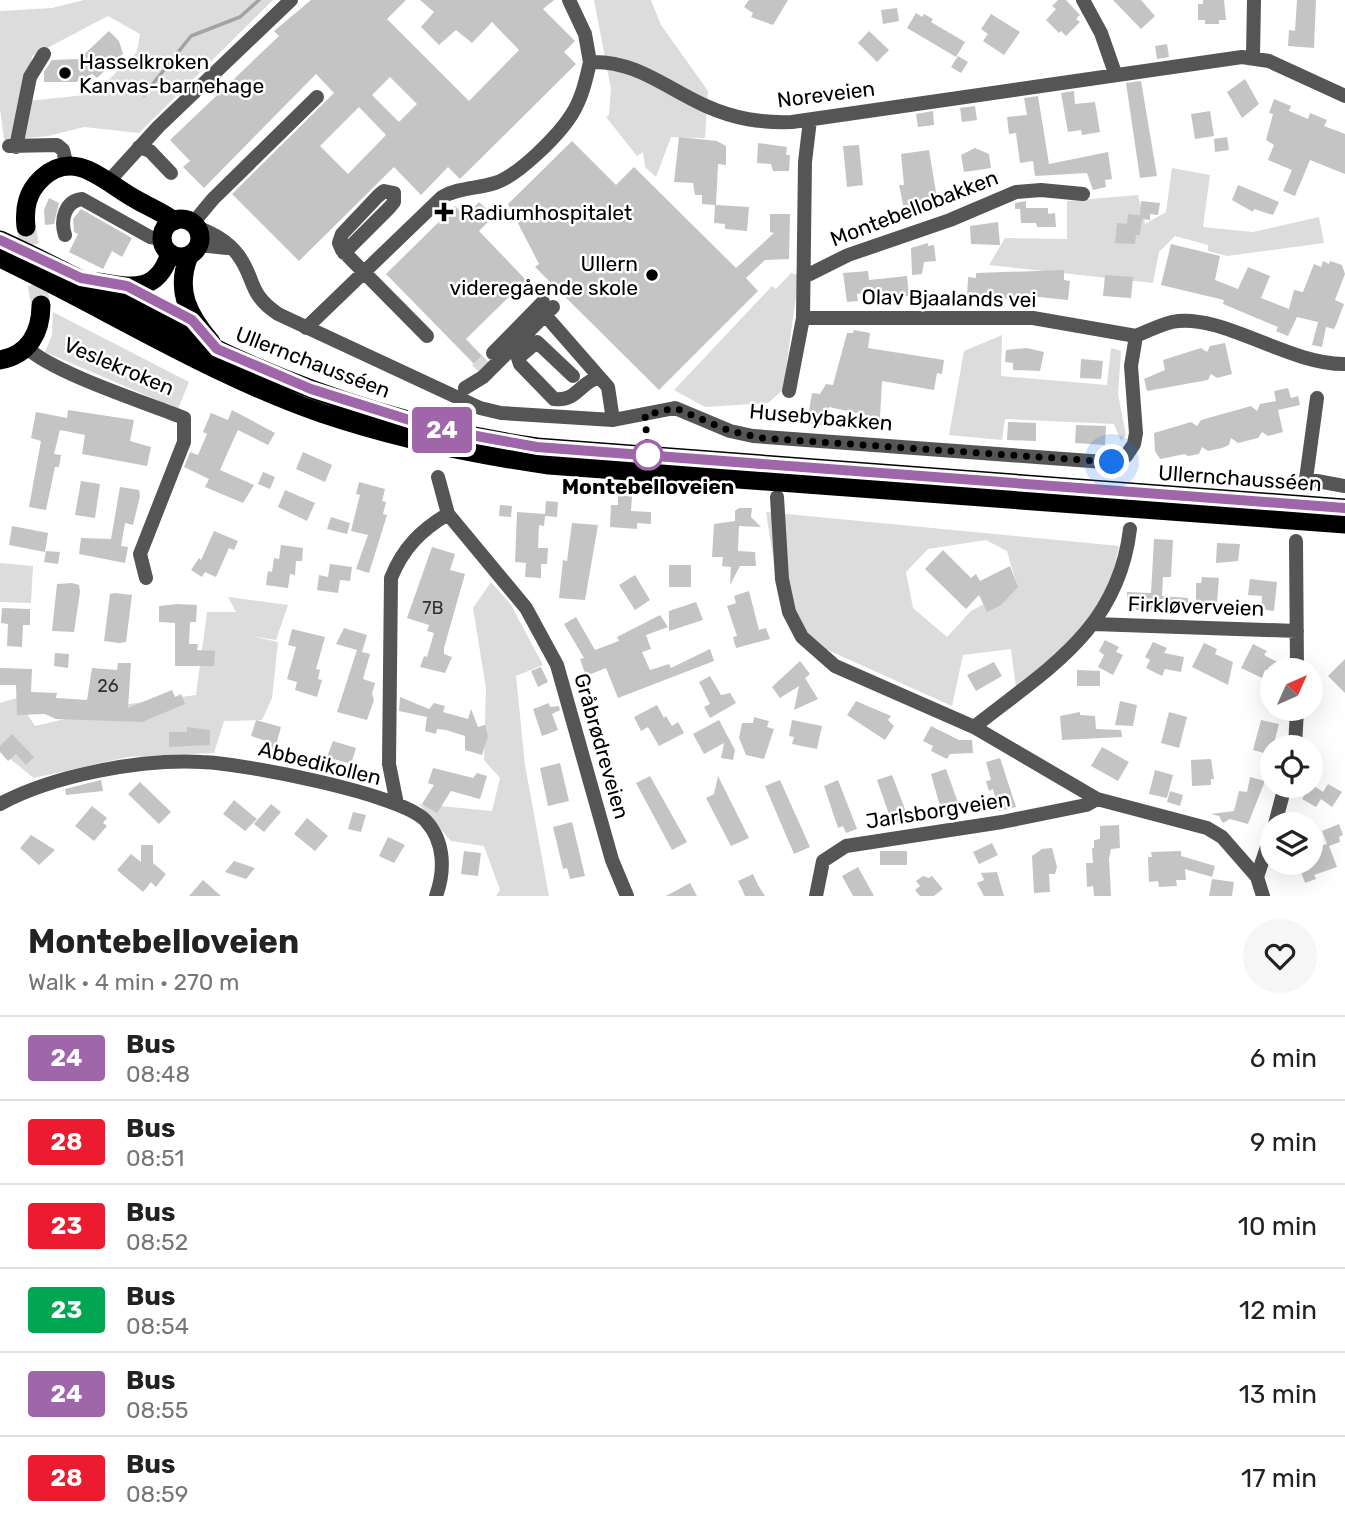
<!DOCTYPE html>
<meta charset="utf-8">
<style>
:root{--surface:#fff;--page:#f6f6f6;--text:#222;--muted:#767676;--line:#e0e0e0}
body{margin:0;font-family:Rubik,sans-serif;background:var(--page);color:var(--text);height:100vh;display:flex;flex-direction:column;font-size:26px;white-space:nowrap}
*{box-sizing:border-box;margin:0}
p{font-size:23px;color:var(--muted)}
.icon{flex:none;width:38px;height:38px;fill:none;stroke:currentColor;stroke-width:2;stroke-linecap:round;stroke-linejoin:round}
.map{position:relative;height:896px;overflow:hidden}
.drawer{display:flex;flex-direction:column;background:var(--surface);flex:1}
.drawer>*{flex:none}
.badge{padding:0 14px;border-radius:5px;font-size:24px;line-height:46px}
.needle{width:46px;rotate:45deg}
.controls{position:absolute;left:1260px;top:658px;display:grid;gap:14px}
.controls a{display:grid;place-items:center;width:63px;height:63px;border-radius:50%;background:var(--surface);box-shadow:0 7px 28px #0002;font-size:35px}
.you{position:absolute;width:35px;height:35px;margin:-18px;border:5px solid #fff;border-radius:50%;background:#1a73e8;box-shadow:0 0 0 10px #1a73e833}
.map>.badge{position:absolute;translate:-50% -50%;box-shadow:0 0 0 4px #fff}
.round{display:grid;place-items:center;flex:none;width:74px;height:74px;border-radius:37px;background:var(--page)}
.summary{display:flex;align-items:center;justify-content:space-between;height:119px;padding:0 28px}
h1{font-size:33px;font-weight:700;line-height:52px}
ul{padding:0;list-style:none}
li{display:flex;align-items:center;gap:21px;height:84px;padding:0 28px;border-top:2px solid var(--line)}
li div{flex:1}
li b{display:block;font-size:26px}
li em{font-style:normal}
li .badge{min-width:77px;font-weight:700;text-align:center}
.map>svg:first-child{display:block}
.green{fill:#dcdcdc;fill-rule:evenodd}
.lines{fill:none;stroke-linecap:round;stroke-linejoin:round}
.stream{stroke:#a3a3a3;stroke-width:3.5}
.building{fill:#c4c4c4;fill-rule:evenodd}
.minor-tunnel{stroke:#d9d9d9;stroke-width:14;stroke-dasharray:14 7;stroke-linecap:butt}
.highway-tunnel{stroke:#d9d9d9;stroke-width:19;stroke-dasharray:19 10;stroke-linecap:butt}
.minor{stroke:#555;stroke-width:14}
.highway{stroke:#000;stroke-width:19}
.line-casing{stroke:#fff;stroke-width:16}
.line{stroke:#a066aa;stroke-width:10}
.walk{stroke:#000;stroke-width:7;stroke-dasharray:0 12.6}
.poi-dot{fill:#000;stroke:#fff;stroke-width:2.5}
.stop-dot{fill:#fff;stroke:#a066aa;stroke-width:3.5}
.labels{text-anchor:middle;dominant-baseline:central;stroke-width:5;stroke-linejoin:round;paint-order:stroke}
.number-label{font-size:18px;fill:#313131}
.poi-label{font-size:21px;fill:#000;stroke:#fff;text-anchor:start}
.street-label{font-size:21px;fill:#000;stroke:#fff}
.stop-label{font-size:21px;font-weight:bold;fill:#000;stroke:#fff}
</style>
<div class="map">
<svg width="1345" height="896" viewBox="0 0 1345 896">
<rect width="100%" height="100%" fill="#fff"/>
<path class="green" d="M84 0H273L139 133 84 127 48 136 4 140 0 109V11L52 8ZM108 16 140 34 137 52 94 94 29 101 32 56Z
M594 0H651L661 25 708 91 705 138 671 137 656 177 645 167 643 152 637 156 606 117 609 115 611 89Z
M1172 168 1210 175 1203 227 1253 232 1319 217 1324 243 1227 256 1208 251V245L1175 236 1159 252 1153 283 989 265 1005 238 1067 239V201L1138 195 1145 224 1166 212Z
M791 273 799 275 783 390 768 403 705 407 674 390 772 286 776 289Z
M53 312 189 382 178 409 45 352 52 335Z
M1002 335 1001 376 1107 385 1111 348 1121 351 1118 394 1126 435 1121 441 1114 424 1005 419 1002 440 949 435 964 351Z
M766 512 1119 546 1110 585 1080 636 1016 688 1011 649 963 655 952 706 821 647 792 615 777 582ZM986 540 1007 551 1017 586 971 611 947 637 913 608 906 572 928 549Z
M0 563 33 566 31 603 0 602Z
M491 582 511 605 543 665 516 676 525 765 549 896H496L500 890 484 846 451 841 419 804 492 811 500 778 484 760 486 688 473 608Z
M228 597 288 605 276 640 250 636 278 642 272 698 262 720 224 721 214 753 128 757 34 778 0 751V703L17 698 35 726 129 704 196 695 207 612H236Z"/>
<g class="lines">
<path class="stream" d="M144 95 191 36 240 17 259 0"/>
</g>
<path class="building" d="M311 0H406L387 19 469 101 519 50 492 22 472 43 456 30 439 45 421 27 434 12 420 0H554L543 9 575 41 564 52 576 64 460 179 448 167 421 195 394 167 299 261 232 194 334 93 316 74 204 188 183 167 190 161 170 140 279 36 274 31ZM390 77 417 104 399 122 372 95ZM359 107 386 135 348 174 320 146Z
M749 0H788L773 25 751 17 753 13 744 7Z
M1058 0H1066L1080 15 1076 19 1080 22 1066 36 1061 31 1059 33 1046 20 1056 9 1052 6Z
M1113 0H1141L1155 16 1141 29Z
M1203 0H1224L1226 20H1219V24H1205V20H1198V4H1203Z
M1297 0H1316L1314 48 1288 46 1289 30 1295 31Z
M897 8 899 21 883 24 881 10Z
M916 13 922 17 924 14 933 19 931 22 965 42 956 57 907 28Z
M991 14 1020 32 1004 55 983 41 988 34 981 29Z
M109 31 119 41 123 54 97 78 92 74 76 82H44V72L52 60 79 59Z
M869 31 889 50 877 62 858 43Z
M1167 44 1169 57 1157 59 1155 46Z
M958 56 968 62 961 73 951 67Z
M1245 79 1259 104 1242 118 1227 92Z
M1141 81 1157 176 1140 178 1126 83Z
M1074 91 1075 104 1095 102 1100 132 1082 135 1081 130 1068 132 1061 93Z
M1038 96 1049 164 1108 152 1112 179 1105 180 1106 187 1093 190 1087 173 1035 176 1033 161 1020 163 1016 133 1009 134 1007 117 1027 115 1024 98Z
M1274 99 1291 106 1289 111 1308 119 1310 113 1327 120 1324 126 1345 134V174L1310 160 1295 196 1283 191 1292 170 1268 160 1274 145 1266 140 1273 114 1269 113Z
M975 106 977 120 962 122 960 108Z
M933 111 934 125 918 127 916 114Z
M1210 111 1214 136 1195 139 1191 114Z
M679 137 717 141 726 146V165L718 164 716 205 749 207 747 231 725 229V224L714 223 715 205 702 204V195H695L693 183 674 182Z
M1227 137 1229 150 1215 152 1214 139Z
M572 141 616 185 634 167 736 268 774 233 770 232V214H790L789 259 765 260 746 278 758 291 659 390 535 267 539 264 508 204Z
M758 143 787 147 786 155H790L789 171H773L771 164 757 163Z
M859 145 863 185 847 187 843 146Z
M975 148 989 154 991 168 964 172 961 155Z
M929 150 938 204 904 209 899 185H904L901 154Z
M1238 185 1279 202 1273 215 1254 209 1253 212 1232 200Z
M49 198 59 203 54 224 45 225 44 210Z
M1026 201V208H1048V214L1055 213 1056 227H1037L1036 223H1021L1020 209H1015V203Z
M1141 201 1160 203 1158 215 1150 214V220L1142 219 1140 235H1136L1135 244 1115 243 1117 223 1127 224 1128 214 1140 215Z
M479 202 494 216 479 231 526 280 466 339 486 360 478 368 386 274 455 206 465 216Z
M81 209 132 238 122 257 112 251 103 269 69 252 78 234 74 232 73 219Z
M998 222 1000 245 971 244 970 226Z
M928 243V246L934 245 936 261 924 262 922 274 912 275 911 248Z
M1171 244 1220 256 1215 280 1238 289 1248 267 1270 276 1261 298 1289 309 1294 290 1303 292 1314 264 1321 267 1323 261 1329 264 1330 261 1342 265 1345 274 1335 300 1344 304 1336 325 1334 329 1326 327 1322 347 1312 345 1318 322 1297 317 1288 336 1276 331 1278 327 1223 304 1224 300 1161 285Z
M1064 270V280L1070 281 1068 300 1029 296 1001 299 967 297 968 277 976 278V273Z
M868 271 869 280 907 276 909 296 888 298 887 291 857 294 858 301 847 302 843 273Z
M1105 275 1133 277 1131 298 1103 296Z
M854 330 870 333 868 348 944 360 942 374 937 373 934 390 882 381 880 418 829 407 826 426 807 423 812 393 820 394 826 384 833 385 847 333H853Z
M1225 343 1232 374 1217 378 1211 374 1208 380 1147 391 1144 379 1165 370 1163 360 1201 348 1207 352 1210 346Z
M1027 348 1044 352 1040 371 1013 370V363L1005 362 1006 350Z
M1081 359 1103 361 1101 379 1080 378Z
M1288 388 1291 398 1298 396 1300 405 1278 410 1283 432 1268 436 1262 432 1258 438 1238 443 1231 438 1229 445 1222 448 1208 451 1202 447 1199 454 1188 456 1185 454 1160 459 1155 451 1154 433 1191 422 1197 426 1201 420 1251 406 1257 411 1260 404 1276 401 1274 391Z
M68 410 134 420 130 441 151 447 147 466 82 454 85 435 60 430 54 454 61 455 59 467H55L46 510 29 507 41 441 31 438 36 412 67 418Z
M232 410 275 433 268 445 238 430 231 445 220 470 254 485 243 503 205 487 209 479 184 467 190 452 198 455 207 434 203 432 211 413 228 420Z
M1008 422 1036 423V441L1007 440Z
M1076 425 1106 426 1105 445 1075 443Z
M303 452 332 465 325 482 296 469Z
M263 472 275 477 270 489 258 484Z
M81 481 100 484 95 518 75 515Z
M359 482 385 489 382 501 386 502 383 514 387 515 369 573 356 569 368 535 351 531 360 495 356 494Z
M120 487 139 490 140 496 133 525 125 523 121 546 128 547 125 563 79 554 81 538 111 539Z
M285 490 315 503 307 521 278 507Z
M618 495 632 496 631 511 651 512V524L637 523V529L610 527 611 505H618Z
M546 501 558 502 557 517 545 516 544 526 539 525 538 548H548L547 564H541V578L525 577 526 563 515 562 517 512 545 514Z
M500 505 512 506 511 517 499 516Z
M739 508H752L751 517 761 527 739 526 738 551 755 552 756 566H740L730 585 731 567 722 566 723 557H712L714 524 735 521V511Z
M331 517 350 523 347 534 327 529Z
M572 523 598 525 585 600 559 598 563 560 567 561Z
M12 526 48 533 45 552 9 545Z
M214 531 238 541 234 550 229 548 216 577 205 572 202 577 191 570 199 558 201 560Z
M1154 539 1173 540 1171 577H1163L1162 596 1188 598V611L1136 610V603H1127V592L1151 593Z
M1217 543 1240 544 1238 561 1216 563Z
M281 545 303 548 302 561H296L295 575 290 574 288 588 266 585 268 571 272 572 274 558 279 559Z
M432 547 455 554 450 570 465 574 444 648V654L452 657 445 673 420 667 424 656 427 657 434 633 427 631 429 625 407 618Z
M943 550 971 578 976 574 980 581 1010 566 1018 587 1001 605 987 612 979 595 966 609 925 569Z
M46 551 60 552 58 564 44 562Z
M330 564 352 567 350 581 340 580 338 593 317 590 319 575 328 577Z
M669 565H691V587H669Z
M635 575 650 600 635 610 619 585Z
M1202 577 1219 578 1217 602 1196 603V583H1201Z
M1250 579 1277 582 1274 611 1261 609 1262 596 1248 595Z
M72 583 79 585 80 592 74 632 52 631 57 584Z
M749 591 759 630 766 628 770 639 736 648 733 637 737 636 727 606 736 603 734 596Z
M114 593 132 595 126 642 119 643 104 641 110 594Z
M696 602 703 620 669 631V611Z
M177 604 197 605 196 622H190L189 644H198L197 650 215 651 214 666H175V623L159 622V606Z
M2 608 30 609V625H23L22 647 7 646 8 624 1 623Z
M660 615 668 627 646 635 651 649 642 652 650 670 669 664 671 668 710 649 714 661 618 698 606 668 586 676 580 659 584 658 564 624 576 617 595 650 619 641 617 637Z
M344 628 367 635 362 652 370 654 363 679 375 683 372 694 374 700 367 720 337 712 357 650 336 644Z
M292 629 325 637 316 669 320 670 318 679 322 680 317 697 295 690 297 682 287 679 296 647 288 645Z
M1105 640 1119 647 1116 652 1123 655 1113 675 1098 667 1104 655 1099 651Z
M1153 642 1167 648 1164 653 1184 657 1181 672 1165 669 1162 676 1146 668 1150 660 1145 657Z
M1204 643 1217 649 1215 654 1233 662 1228 685 1192 667Z
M1253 644 1267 651 1264 655 1287 667V670H1265L1262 678 1241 668Z
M55 653 69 654 68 668 54 666Z
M1345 659V693L1328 676Z
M800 661 810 674 805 678 818 699 794 710 799 686 780 698 772 687Z
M994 662 1002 676 976 691 967 675Z
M118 663H131L128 708 172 690 175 697 181 694 185 704 142 722 56 719 45 714 17 715 16 685H0V668L32 669 31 692 57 693 56 698 87 700 92 668 117 670Z
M541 667 548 682 538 687 531 671Z
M1077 670 1100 671V686H1077Z
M710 676 721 695 730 693 736 703 710 718 704 707 710 704 699 682Z
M400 697 429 709 434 703 445 706 443 712 468 719 471 709 478 727 485 725 488 736 482 755 465 750V736L446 730 437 729 436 734 425 731 427 717 399 711Z
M856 701 891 716 888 720 894 726 885 740 847 715Z
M1120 701 1137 705 1133 726 1115 725Z
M549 703 550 707 559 706 560 710 552 714 558 730 542 736 533 709Z
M657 705 664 718 666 716 672 726 678 722 684 733 659 746 648 727 641 731 634 717Z
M1080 712V715L1095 716 1096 729 1121 730 1122 737 1062 740 1060 716Z
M1169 712 1187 717 1179 748 1161 743Z
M754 717 769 721 767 727 774 729 764 759 746 755 739 738 742 723H753Z
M256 720 281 727 273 756 262 753 266 741 251 736Z
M719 720 735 750 733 760 721 758 724 743 704 754 693 734Z
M792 720 822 726 817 749 792 744 794 737 789 736Z
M1261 720 1279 724 1271 755 1253 750Z
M931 726 959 740H972L973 753 950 754 947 759 931 751 933 746 923 741Z
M187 727 210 730V745L169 747V732H187Z
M12 734 34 757 26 765 16 754 8 761 0 752V746Z
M333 741 356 748 351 764 327 757Z
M1102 747 1129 762 1118 781 1091 766Z
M1000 758 1016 807 999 811 993 789 989 791 986 781 991 780 986 762Z
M1211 759 1214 779H1211V785L1192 786 1191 760Z
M560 763 569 801 548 806 540 768Z
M433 768 473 778 477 773 487 776 480 799 451 791 437 813 422 804 434 785 428 783Z
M946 769 961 811 943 817 931 774Z
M1155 770 1173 775 1167 798 1149 794Z
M892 775 908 817 892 823 877 780Z
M650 776 687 842 672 850 636 783Z
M718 776 749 838 731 846 706 798 714 794Z
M1250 777 1265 781 1248 824 1230 819 1223 823 1219 816 1211 814 1234 811 1239 791 1247 792Z
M101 780 103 791 66 795 65 789Z
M780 780 810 847 794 854 765 786Z
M838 780 857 829 846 833 843 826 838 828 824 786Z
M140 782 171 812 159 824 128 794Z
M1311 784 1323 792 1328 784 1342 792 1332 807 1321 799 1316 807 1302 799Z
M1170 791 1183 795 1180 806 1167 802Z
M234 800 257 819 245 831 223 814Z
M271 804 281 812 264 832 254 824Z
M92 806 107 818 103 823 107 826 94 841 75 826Z
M353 812 366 815 361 832 348 829Z
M307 818 328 836 315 851 294 834Z
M572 822 585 876 570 879 567 868 563 869 553 827Z
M1339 824 1343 835 1339 837 1340 842 1329 846 1337 867 1314 875 1316 879 1305 883 1298 863H1311V849L1327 844 1322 831Z
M1119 825 1120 848 1111 849 1109 859 1111 896H1094L1093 886 1087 887 1086 863H1093L1092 848H1094V840L1100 839V826Z
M31 835 55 850 39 865 20 848Z
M388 837 405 845 394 863 379 856Z
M992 843 998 855 979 864 973 852Z
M141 845H153V863L166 874 156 887 151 882 143 892 117 870 131 854 141 862Z
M1052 848 1057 867 1055 874H1049L1050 892 1034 893 1032 856 1042 849Z
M464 851 481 853 478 876 461 874Z
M880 851H907V865H880Z
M1181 851V856L1215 866 1212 877 1185 869 1186 880H1176L1177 886 1159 887 1158 881 1149 882 1148 857H1152L1151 852Z
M234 861 255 868 246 879 225 872Z
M858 867 874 896H853L842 876Z
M997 872 1004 896H984L977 883 984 880 981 873Z
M753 874 758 885 765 896H745L738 881Z
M923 876 929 878 932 876 943 889 934 896H920L915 890 920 886 916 881Z
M1212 879 1234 882 1232 896H1209Z
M203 880 221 896H189Z
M690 883 697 896H666Z"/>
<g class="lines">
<path class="minor-tunnel" d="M477 370 488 359"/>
<path class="highway-tunnel" d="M26 227 41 305"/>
<path class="minor" d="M569 0 585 34 590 62
M1083 0 1101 33 1115 73
M1253 56 1254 0
M9 146 57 145 63 150 67 166
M16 147 30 77 44 54
M139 147 150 151 171 173
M109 181 158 127 291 0
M193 223 213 199 317 97
M197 227C213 234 227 240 238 255 256 279 247 293 278 314L480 408 501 413 613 420 675 408 730 431 753 436 1104 462 1126 456 1134 444 1136 433 1131 366 1136 336C1147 331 1160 325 1172 322 1221 312 1288 365 1345 364
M65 235C60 220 65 201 82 199L150 237 163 240
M199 245 227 248
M344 253 390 207 394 202V193L384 191 378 196 342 234 339 243 342 250 427 336
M806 276 848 255 950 220 1016 192 1041 190 1083 194
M128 286 196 323
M545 315 608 387 613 420
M803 318H1033L1136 336
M306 328 442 197C460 187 476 189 495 183 518 176 559 135 572 114 582 98 586 80 590 62 636 60 667 89 706 106 735 119 761 123 792 122L1242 57 1269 61 1345 96
M27 348C56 374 144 402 184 418V442L140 554 146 578
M493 353 543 302
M573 376 537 342 518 358 520 364 554 399C576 402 580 383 597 378
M465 388 483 377 553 307
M789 391 803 318 805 162 810 120
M1317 398 1306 479 1345 486
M438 477 448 514 526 608 557 665 612 860 627 896
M777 497 782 579 789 612 802 637 835 666 974 727 1097 799 1207 828 1222 837 1257 877
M1296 541 1297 670
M1094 624 1297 631
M974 727C1047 669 1118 630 1130 529
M1295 747 1297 709
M0 804C54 775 140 759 202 762 241 763 403 794 426 821 445 842 445 871 436 896
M397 804 389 764 391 578C403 548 421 530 448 514
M1275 824 1285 786
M816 896 823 861 846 846 1002 822 1086 805 1097 799
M1263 896 1257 877 1272 832"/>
<path class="highway" d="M162 238a19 19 0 1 1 38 0a19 19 0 1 1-38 0Z
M26 227C24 208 27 192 42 178 76 147 106 184 137 200 149 207 162 212 174 221
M0 240C84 278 163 326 247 363 340 404 436 432 537 447L1345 508
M189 256C175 290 188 315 211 342
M0 258C107 309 209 374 321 413 395 438 471 454 549 465L1345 524
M98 282C132 288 158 293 170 253
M0 360C29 355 41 332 41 305"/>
</g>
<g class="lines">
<g class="line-casing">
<path id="line" d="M0 240 81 278 127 286 192 320 217 349 311 389 438 429 537 447 1345 508"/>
</g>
<use href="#line" class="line"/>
<path class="walk" d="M648 455 645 415 675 408 730 431 761 438 1112 462"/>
</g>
<g class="poi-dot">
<circle cx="65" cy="73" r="7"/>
<path d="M440.5 201.5h7v7h7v7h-7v7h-7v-7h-7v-7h7z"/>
<circle cx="652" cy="275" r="7"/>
</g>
<circle class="stop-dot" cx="648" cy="455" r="14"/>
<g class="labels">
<g class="number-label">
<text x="433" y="608">7B</text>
<text x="108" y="686">26</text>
</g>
<g class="poi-label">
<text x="79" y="61">Hasselkroken<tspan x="79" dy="24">Kanvas-barnehage</tspan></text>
<text x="460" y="212">Radiumhospitalet</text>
<text x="638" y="263" text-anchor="end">Ullern<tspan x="638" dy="24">videregående skole</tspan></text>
</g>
<g class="street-label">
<text transform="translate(826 94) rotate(-7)">Noreveien</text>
<text transform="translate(914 208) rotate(-21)">Montebellobakken</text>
<text transform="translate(949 298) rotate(1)">Olav Bjaalands vei</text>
<text transform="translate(313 362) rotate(21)">Ullernchausséen</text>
<text transform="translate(119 366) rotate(23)">Veslekroken</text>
<text transform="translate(821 417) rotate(5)">Husebybakken</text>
<text transform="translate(1240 478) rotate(4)">Ullernchausséen</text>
<text transform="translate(1196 606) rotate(2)">Firkløverveien</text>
<text transform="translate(602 746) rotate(74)">Gråbrødreveien</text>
<text transform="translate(320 763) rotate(14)">Abbedikollen</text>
<text transform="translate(938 810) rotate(-9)">Jarlsborgveien</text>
</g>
<g class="stop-label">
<text x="648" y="486">Montebelloveien</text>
</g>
</g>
</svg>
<div class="controls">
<a><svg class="needle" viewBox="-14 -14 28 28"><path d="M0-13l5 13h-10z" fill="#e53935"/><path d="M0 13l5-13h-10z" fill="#767676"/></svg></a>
<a><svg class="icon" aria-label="locate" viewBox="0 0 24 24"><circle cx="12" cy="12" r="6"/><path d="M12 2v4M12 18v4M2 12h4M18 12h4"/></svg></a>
<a><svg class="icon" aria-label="layers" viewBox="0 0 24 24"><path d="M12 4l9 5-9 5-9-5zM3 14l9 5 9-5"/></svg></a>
</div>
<div class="you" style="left:1112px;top:462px"></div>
<b class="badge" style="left:442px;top:430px;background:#a066aa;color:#fff">24</b>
</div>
<section class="drawer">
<div class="summary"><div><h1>Montebelloveien</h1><p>Walk · 4 min · 270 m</p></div><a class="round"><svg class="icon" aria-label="heart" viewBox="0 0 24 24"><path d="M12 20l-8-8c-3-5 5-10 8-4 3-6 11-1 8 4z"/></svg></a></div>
<ul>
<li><span class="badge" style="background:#a066aa;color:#fff">24</span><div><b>Bus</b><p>08:48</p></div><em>6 min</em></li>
<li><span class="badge" style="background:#ed1b2f;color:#fff">28</span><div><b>Bus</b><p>08:51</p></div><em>9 min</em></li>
<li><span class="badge" style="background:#ed1b2f;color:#fff">23</span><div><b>Bus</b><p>08:52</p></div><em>10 min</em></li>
<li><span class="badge" style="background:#00a651;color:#fff">23</span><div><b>Bus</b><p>08:54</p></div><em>12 min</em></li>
<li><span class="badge" style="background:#a066aa;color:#fff">24</span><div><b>Bus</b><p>08:55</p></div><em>13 min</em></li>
<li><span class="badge" style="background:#ed1b2f;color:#fff">28</span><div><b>Bus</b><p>08:59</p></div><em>17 min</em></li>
</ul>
</section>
